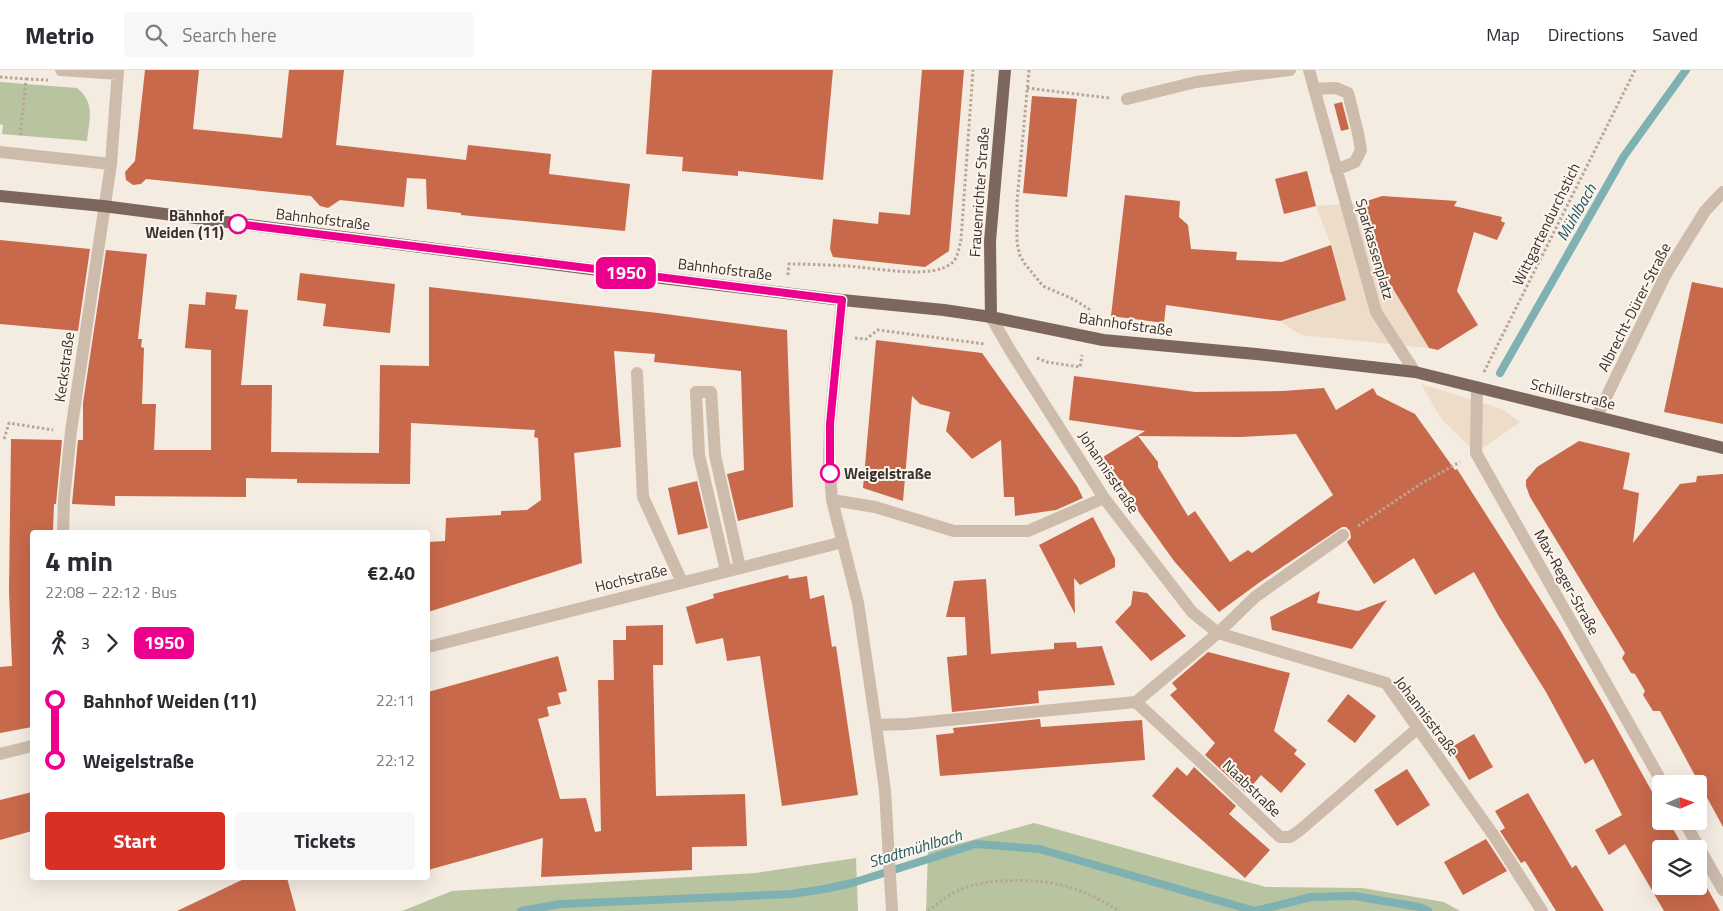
<!DOCTYPE html>
<meta charset="utf-8">
<style>
:root{--surface:#fff;--page:#f7f7f7;--text:#2b2b33;--muted:#7c7c81;--line:#e1e1e2;--accent:#d93025}
body{margin:0;font-family:"Titillium Web",sans-serif;background:var(--page);color:var(--text);height:100vh;display:flex;flex-direction:column;font-size:19px;white-space:nowrap}
*{box-sizing:border-box;margin:0}
p{font-size:16px;color:var(--muted)}
.icon{flex:none;width:28px;height:28px;fill:none;stroke:currentColor;stroke-width:2;stroke-linecap:round;stroke-linejoin:round}
.map{position:relative;flex:1;overflow:hidden}
.sheet{position:absolute;left:30px;top:460px;width:400px;height:350px;display:flex;flex-direction:column;background:var(--surface);border-radius:5px;box-shadow:0 5px 20px #0002}
.sheet>*{flex:none}
.badge{padding:0 10px;border-radius:8px;font-size:18px;line-height:32px}
.needle{width:32px;rotate:88deg}
.buttons{position:absolute;left:1652px;top:705px;display:grid;gap:10px}
.buttons a{display:grid;place-items:center;width:55px;height:55px;border-radius:5px;background:var(--surface);box-shadow:0 5px 20px #0002;font-size:25px}
.map>.badge{position:absolute;translate:-50% -50%;box-shadow:0 0 0 2px #fff}
.legs{display:flex;align-items:center;gap:8px;height:55px;padding:0 15px;font-size:16px}
.legs p{margin-inline-start:auto}
.summary{display:flex;align-items:center;justify-content:space-between;height:85px;padding:0 15px}
h1{font-size:28px;font-weight:700;line-height:38px}
.cta{display:flex;gap:10px;margin-top:auto;padding:10px 15px}
.cta a{flex:1;height:58px;border-radius:5px;background:var(--accent);color:#fff;font-size:20px;font-weight:700;line-height:58px;text-align:center}
.cta a+a{background:var(--page);color:var(--text)}
ul{padding:0 15px;list-style:none}
li{display:flex;align-items:center;gap:18px;height:60px;font-size:19px}
li i{display:grid;place-items:center;width:8px;height:100%;margin:0 6px;background:currentColor}
li i::after{content:'';width:12px;height:12px;margin:-6px;border:4px solid;border-radius:50%;background:var(--surface)}
li p{margin-inline-start:auto}
li:first-child i{background:linear-gradient(#0000 50%,currentColor 0)}
li:last-child i{background:linear-gradient(currentColor 50%,#0000 0)}
header{display:flex;align-items:center;gap:30px;box-sizing:border-box;height:70px;padding:0 25px;background:var(--surface);border-bottom:1px solid var(--line)}
header strong{font-size:24px}
nav{display:flex;gap:28px;margin-inline-start:auto;font-size:18px}
.search{width:350px;height:45px;background:var(--page);display:flex;align-items:center;gap:12px;box-sizing:border-box;padding:0 18px;border-radius:5px;color:var(--muted);font-size:19px}
.map>svg:first-child{display:block}
.green{fill:#b8c4a0}
.plaza{fill:#ecdcc8}
.lines{fill:none;stroke-linecap:round;stroke-linejoin:round}
.stream{stroke:#7fb0b2;stroke-width:8}
.building{fill:#c8694b;fill-rule:evenodd}
.path{stroke:#b9a596;stroke-width:3;stroke-dasharray:2.5 2.5;stroke-linecap:butt}
.minor{stroke:#cdbbac;stroke-width:12}
.major{stroke:#7d675c;stroke-width:12}
.line-1-casing{stroke:#fff;stroke-width:11}
.line-1{stroke:#ec008d;stroke-width:8}
.stop-1-dot{fill:#fff;stroke:#ec008d;stroke-width:2.5}
.labels{text-anchor:middle;dominant-baseline:central;stroke-width:4;stroke-linejoin:round;paint-order:stroke}
.street-label{font-size:15px;fill:#3b302b;stroke:#fbf5ee}
.stop-label{font-size:15px;font-weight:bold;fill:#3b302b;stroke:#fbf5ee;text-anchor:end}
.water-label{font-size:16px;font-style:italic;fill:#1f5a5e;stroke:#fbf5ee}
</style>
<header>
<strong>Metrio</strong>
<div class="search"><svg class="icon" aria-label="search" viewBox="0 0 24 24"><circle cx="10" cy="10" r="6"/><path d="M15 15l6 6"/></svg>Search here</div>
<nav><a>Map</a><a>Directions</a><a>Saved</a></nav>
</header>
<div class="map">
<svg width="1723" height="841" viewBox="0 0 1723 841">
<rect width="100%" height="100%" fill="#f4ebe1"/>
<path class="green" d="M0 12 77 18C96 33 89 50 87 71L2 64 3 55 0 54Z
M1034 753 1266 817 1362 818 1444 832 1460 841H926L928 782Z
M856 788 858 841H402L452 821 756 803Z"/>
<path class="plaza" d="M1361 133 1378 194 1429 278 1301 265 1280 251 1346 230 1331 175 1316 136Z
M1421 314 1502 339 1520 352 1476 383 1442 350Z"/>
<g class="lines">
<path class="stream" d="M1500 303 1624 86 1686 0
M521 841 560 834 791 824 825 819 852 813 976 774 1039 779 1255 841 1311 827 1354 826 1419 837 1428 841"/>
</g>
<path class="building" d="M145 0H199L193 59 282 68 289 0H344L336 75 466 90 468 75 551 84 549 104 630 114 625 161 461 145V143L427 139 426 109 407 108 404 137 340 130 328 138 320 136 311 126 146 109 141 114 133 115 126 110 125 102 135 91Z
M652 0H833L823 110 738 101V106L682 101 683 87 646 84Z
M922 0H964L949 181 925 197 833 187 830 179 833 149 878 154 879 142 910 145Z
M1032 26 1077 29 1067 127 1023 123Z
M1342 32 1349 59 1341 61 1334 34Z
M1307 101 1316 136 1284 144 1275 109Z
M1125 125 1180 131 1179 147 1188 155 1191 179 1237 182 1236 190 1282 192 1331 175 1346 230 1280 251 1166 235 1164 253 1111 246Z
M1382 126 1457 131 1454 136 1502 147 1501 151 1505 153 1497 170 1474 162 1457 221 1478 255 1438 280 1429 278 1378 194 1361 133Z
M0 170 90 179 78 261 0 254Z
M106 180 147 184 138 269H142L141 277 144 278 142 334H156L154 380H211V280L185 278 189 234 205 235 206 222 237 225 235 239 248 240 241 315H272L271 382 379 383 380 295 429 296V217L658 243 787 260 793 437 738 451 727 404 744 400 741 301 654 292 655 284 614 281 621 377 574 383 582 493 428 542V472L445 471 446 448 501 445V441L527 440 541 430 538 368 534 367 535 360 411 353 410 414 297 413V409L246 408V427L115 426V436L72 434 78 370H83V333Z
M300 203 395 214 390 263 323 256 326 234 297 230Z
M1692 212 1723 218V354L1664 342Z
M876 270 982 283 1077 416 1083 428 1056 440 1015 446 1014 427H1004L1001 370 972 389 946 361 950 342 920 334 912 326 903 431 863 418Z
M1074 306 1195 322 1283 321 1324 318 1336 340 1373 318 1377 325 1415 344 1455 400 1457 399 1560 560 1604 635 1661 738V751H1669L1684 779H1661V816H1706L1720 841H1664L1625 774 1609 785 1595 760 1622 745 1593 689 1585 694 1546 622 1498 545 1474 502 1435 525 1414 488 1374 514 1347 472 1351 468 1350 461 1346 457H1342L1260 512 1219 542 1174 491 1131 431 1134 429 1103 387 1145 361 1069 350ZM1296 364 1333 425 1252 483 1248 480 1230 492 1195 441 1188 446 1158 397V392L1138 366 1241 367Z
M11 369 62 370 56 434H54L53 462H32V657L0 663V597L12 596 9 522Z
M1579 371 1630 383 1623 419 1639 423 1633 473 1680 414 1696 412 1697 406 1723 404V757L1660 641H1653L1643 625 1645 621 1635 604 1631 603 1622 588 1625 583 1530 427 1526 416V410L1537 397Z
M697 411 708 458 678 465 668 418Z
M1093 447 1115 489V497L1080 515 1074 508 1075 544 1039 475Z
M788 505 789 509 807 506 810 529 824 525 832 577 836 576 858 725 782 736 760 586 727 591 723 568 696 574 686 537 714 528 713 524Z
M986 509 991 584 1054 579V573L1076 572 1077 578 1102 576 1115 615 1038 621 1039 633 952 642 947 587 967 585 965 547H946L954 511Z
M1133 521 1147 523 1186 566 1151 591 1115 552 1131 535Z
M1320 521 1317 533 1358 541 1387 530 1352 579 1272 560 1270 547Z
M663 555V595H653L656 726 745 724 747 776 692 777V800L541 807 543 768 428 800V622L558 586 567 621 558 623 561 634 547 637 549 646 538 649 560 729 586 728 595 762 601 761 598 610H614L613 570H626V556Z
M1208 582 1290 603 1274 661 1297 680 1294 684 1306 694 1281 723 1261 705 1246 723 1205 685 1215 673 1170 625 1177 619 1172 613Z
M1348 624 1376 646 1355 673 1327 651Z
M1040 649 1041 657 1142 650 1145 690 940 706 936 665 954 663 953 658Z
M1474 664 1493 697 1469 710 1450 678Z
M1177 697 1187 706 1194 697 1236 736 1229 744 1270 780 1245 808 1152 726Z
M1407 699 1430 735 1397 756 1374 720Z
M32 722V761L0 770V730Z
M1528 723 1572 798 1576 795 1604 841H1556L1525 791 1521 793 1500 761 1505 758 1495 741Z
M1486 769 1507 801 1463 825 1444 792Z
M246 808H287L296 841H177Z"/>
<g class="lines">
<path class="path" d="M1029 0 1017 131V173L1020 186 1025 194 1043 216 1073 229 1089 239 1088 249
M0 7 26 9 20 67
M26 9 48 10
M1027 18 1109 28
M788 205 789 194C808 194 828 195 847 196 872 197 934 211 953 192 958 187 959 177 961 170L973 0
M855 268 866 269 878 260 985 274
M1037 288 1047 292 1080 297 1082 285
M1484 302 1635 0
M4 369 9 353 53 360
M1358 456 1422 413 1460 392
M928 841C938 834 946 826 957 821 987 806 1048 808 1078 820 1093 825 1106 834 1120 841"/>
<path class="minor" d="M61 0 118 4
M1309 0 1376 242 1415 302
M1314 19 1336 18 1348 23 1358 63 1361 80 1355 92 1336 100
M1127 29 1196 12 1290 0
M0 82 111 94
M842 230 830 354 829 390 832 430 858 533 876 655 885 720 892 841
M991 247 1010 280 1104 428 1192 542 1218 563 1386 613 1494 766 1542 841
M637 303 643 427 682 512
M1477 317 1476 383 1663 714
M1597 346 1666 204 1705 141 1723 122
M832 430 875 437 954 461H1028L1104 428
M63 462 64 429 71 361 111 94 118 0
M726 501 699 385 696 322H711L715 385 740 498
M428 577 843 472
M1136 632 1218 563 1255 527 1343 465
M876 655 907 654 1136 632 1217 707 1280 767H1290L1299 761 1418 658
M0 684 32 676
M1684 751 1723 820"/>
<path class="major" d="M0 126 103 136 637 205 842 230 944 240 991 247 1103 270 1256 284 1415 302 1723 378
M991 247 990 171 1005 0"/>
</g>
<g class="lines">
<g class="line-1-casing">
<path id="line-1" d="M238 154 842 230 830 354V403"/>
</g>
<use href="#line-1" class="line-1"/>
</g>
<g class="stop-1-dot">
<circle cx="238" cy="154" r="9"/>
<circle cx="830" cy="403" r="9"/>
</g>
<g class="labels">
<g class="street-label">
<text transform="translate(979 122) rotate(-86)">Frauenrichter Straße</text>
<text transform="translate(323 149) rotate(7)">Bahnhofstraße</text>
<text transform="translate(1546 154) rotate(-64)">Wittgartendurchstich</text>
<text transform="translate(1375 179) rotate(74)">Sparkassenplatz</text>
<text transform="translate(725 199) rotate(7)">Bahnhofstraße</text>
<text transform="translate(1634 237) rotate(-63)">Albrecht-Dürer-Straße</text>
<text transform="translate(1126 254) rotate(8)">Bahnhofstraße</text>
<text transform="translate(64 297) rotate(-82)">Keckstraße</text>
<text transform="translate(1573 324) rotate(14)">Schillerstraße</text>
<text transform="translate(1109 402) rotate(56)">Johannisstraße</text>
<text transform="translate(631 508) rotate(-14)">Hochstraße</text>
<text transform="translate(1567 512) rotate(61)">Max-Reger-Straße</text>
<text transform="translate(1427 646) rotate(53)">Johannisstraße</text>
<text transform="translate(1252 718) rotate(44)">Naabstraße</text>
</g>
<g class="stop-label">
<text x="224" y="145">Bahnhof<tspan x="224" dy="17">Weiden (11)</tspan></text>
<text x="844" y="403" text-anchor="start">Weigelstraße</text>
</g>
<g class="water-label">
<text transform="translate(1576 142) rotate(-60)">Mühlbach</text>
<text transform="translate(915 778) rotate(-17)">Stadtmühlbach</text>
</g>
</g>
</svg>
<div class="buttons">
<a><svg class="needle" viewBox="-14 -14 28 28"><path d="M0-13l5 13h-10z" fill="#e53935"/><path d="M0 13l5-13h-10z" fill="#7c7c81"/></svg></a>
<a><svg class="icon" aria-label="layers" viewBox="0 0 24 24"><path d="M12 4l9 5-9 5-9-5zM3 14l9 5 9-5"/></svg></a>
</div>
<b class="badge" style="left:626px;top:203px;background:#ec008d;color:#fff">1950</b>
<section class="sheet">
<div class="summary"><div><h1>4 min</h1><p>22:08 – 22:12 · Bus</p></div><b>€2.40</b></div>
<div class="legs"><svg class="icon" aria-label="walk" viewBox="0 0 24 24"><circle cx="13" cy="4" r="2"/><path d="M13 8l-2 6 4 7M11 14l-3 7M7 12l3-4h3l4 4"/></svg>3<svg class="icon" aria-label="forward" viewBox="0 0 24 24"><path d="M9 5l7 7-7 7"/></svg><b class="badge" style="background:#ec008d;color:#fff">1950</b></div>
<ul>
<li><i style="color:#ec008d"></i><b>Bahnhof Weiden (11)</b><p>22:11</p></li>
<li><i style="color:#ec008d"></i><b>Weigelstraße</b><p>22:12</p></li>
</ul>
<div class="cta"><a>Start</a><a>Tickets</a></div>
</section>
</div>
